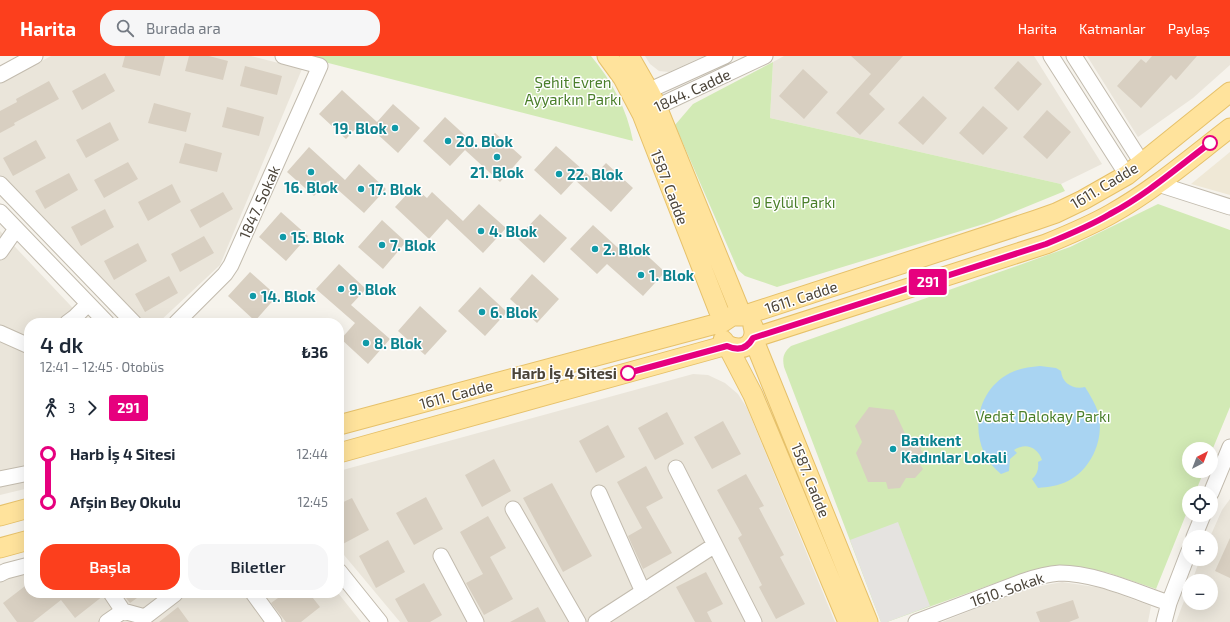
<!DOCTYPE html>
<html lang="tr">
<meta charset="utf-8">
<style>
:root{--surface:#fff;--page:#f6f6f7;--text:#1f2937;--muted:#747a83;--accent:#fc3f1d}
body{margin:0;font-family:"Exo 2",sans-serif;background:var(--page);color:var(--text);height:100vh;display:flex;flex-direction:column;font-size:15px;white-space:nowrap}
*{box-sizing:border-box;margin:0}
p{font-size:13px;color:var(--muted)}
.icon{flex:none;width:22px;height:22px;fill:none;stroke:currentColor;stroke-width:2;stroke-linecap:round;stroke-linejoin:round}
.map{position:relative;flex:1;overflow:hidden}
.panel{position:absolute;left:24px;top:262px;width:320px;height:280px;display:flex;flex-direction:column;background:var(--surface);border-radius:16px;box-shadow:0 4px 16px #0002}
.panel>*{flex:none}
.badge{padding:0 8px;border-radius:3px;font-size:14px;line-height:26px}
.needle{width:26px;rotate:42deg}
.controls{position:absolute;left:1182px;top:386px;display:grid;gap:8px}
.controls a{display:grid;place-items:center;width:36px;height:36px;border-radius:50%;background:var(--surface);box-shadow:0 4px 16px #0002;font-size:20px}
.map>.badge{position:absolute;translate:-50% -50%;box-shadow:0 0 0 2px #fff}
.legs{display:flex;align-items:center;gap:6px;height:44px;padding:0 16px;font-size:13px}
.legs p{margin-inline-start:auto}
.headline{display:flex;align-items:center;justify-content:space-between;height:68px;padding:0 16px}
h1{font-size:22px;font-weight:600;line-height:30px}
.action{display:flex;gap:8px;margin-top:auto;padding:8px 16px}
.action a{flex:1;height:46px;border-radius:16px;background:var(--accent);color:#fff;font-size:16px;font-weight:600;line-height:46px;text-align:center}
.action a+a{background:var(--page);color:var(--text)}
ul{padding:0 16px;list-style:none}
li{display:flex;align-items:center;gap:14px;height:48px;font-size:15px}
li i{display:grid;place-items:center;width:6px;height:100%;margin:0 5px;background:currentColor}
li i::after{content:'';width:10px;height:10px;margin:-5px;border:3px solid;border-radius:50%;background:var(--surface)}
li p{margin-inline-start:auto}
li:first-child i{background:linear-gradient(#0000 50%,currentColor 0)}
li:last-child i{background:linear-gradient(currentColor 50%,#0000 0)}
header{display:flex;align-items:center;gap:24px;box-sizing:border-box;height:56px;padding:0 20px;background:var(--accent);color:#fff}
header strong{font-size:19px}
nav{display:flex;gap:22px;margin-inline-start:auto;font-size:14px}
.search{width:280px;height:36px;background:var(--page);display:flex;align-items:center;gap:10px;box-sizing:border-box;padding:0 14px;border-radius:16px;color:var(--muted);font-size:15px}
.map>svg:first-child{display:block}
.residential{fill:#eae5da}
.education{fill:#efe8d6}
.green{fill:#d2eab5}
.parking{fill:#e5e3e0}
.water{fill:#a9d4f2}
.building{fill:#d8cfc1}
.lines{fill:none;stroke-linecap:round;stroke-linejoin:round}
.minor-casing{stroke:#c2bbae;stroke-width:17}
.major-casing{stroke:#e6c16a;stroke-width:21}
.minor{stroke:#fff;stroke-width:15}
.major{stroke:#ffe39c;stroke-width:19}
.line-1-casing{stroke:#fff;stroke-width:9}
.line-1{stroke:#e6007e;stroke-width:6}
.culture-dot{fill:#0f9aa8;stroke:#fff;stroke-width:1.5}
.stop-1-dot{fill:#fff;stroke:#e6007e;stroke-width:2}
.labels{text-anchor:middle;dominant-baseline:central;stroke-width:3;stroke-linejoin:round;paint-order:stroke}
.park-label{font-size:15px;fill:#4a7f2a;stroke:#fff}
.street-label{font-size:15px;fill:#4b4439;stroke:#fff}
.culture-label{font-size:15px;font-weight:bold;fill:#0d838f;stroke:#fff;text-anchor:start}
.stop-label{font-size:15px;font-weight:bold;fill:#4b4439;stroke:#fff;text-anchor:end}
</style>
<header>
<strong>Harita</strong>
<div class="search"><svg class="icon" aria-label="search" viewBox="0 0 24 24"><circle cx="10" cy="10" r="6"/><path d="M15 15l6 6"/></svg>Burada ara</div>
<nav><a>Harita</a><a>Katmanlar</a><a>Paylaş</a></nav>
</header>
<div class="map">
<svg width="1230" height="566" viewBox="0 0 1230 566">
<rect width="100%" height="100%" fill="#f6f3ec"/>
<path class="residential" d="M51 0H251L302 13 220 209 158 267H142L0 119V27Z
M645 0H704L669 16 659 15 650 8Z
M784 0H1034L1102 108 1061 128 770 62 773 6Z
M1087 0H1230V9L1193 42 1138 81Z
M0 175 87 267H29V432L0 439Z
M693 318 708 319 725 327 738 338 747 352 835 566H400L339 493V415Z
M1230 443V566H1176L1189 532V547H1211V525H1192L1200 503H1211V481H1210L1222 454Z
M29 502V537H338L361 566H0V510Z
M1062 526 1102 532 1151 550 1148 566H942L1025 533Z"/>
<path class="education" d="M1230 96V139L1191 128Z"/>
<path class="green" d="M301 0H591C612 25 627 53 633 85Z
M773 6 770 62 1061 128 1065 135 987 167 777 231 745 220 738 214 675 69 693 48Z
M1158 148 1230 174V351L1211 397V393H1189V415H1204L1195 437H1189V451L1156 533 1109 517 1077 510H1052L1026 516 887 566H881L784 311C782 301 784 296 791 290L1070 191Z"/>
<path class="parking" d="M898 466 930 550 887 566H881L850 484Z"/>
<path class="water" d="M1040 310 1056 312 1061 315C1062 327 1073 334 1085 331 1090 339 1095 347 1098 356 1105 382 1092 413 1068 425 1058 430 1048 431 1038 432L1032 423C1037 419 1039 413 1038 406L1042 404C1038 391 1025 386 1014 394L1017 397 1010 403 1009 415 1001 418C968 392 971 337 1010 317 1020 312 1029 311 1040 310Z"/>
<path class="building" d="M125 0H165L160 20 122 11Z
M189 0H209L228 5 223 24 185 15Z
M851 0H903L869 38 885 53 860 79 836 57 871 18Z
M1152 0H1197L1176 24 1171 19 1141 52 1117 30 1141 3 1146 7Z
M1018 5 1042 28 1018 55 994 32Z
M245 10 282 20 277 39 240 30Z
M803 13 828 36 804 63 779 40Z
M105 17 115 35 82 54 72 35Z
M49 25 59 43 14 67 15 69 0 77V55L17 46 16 43Z
M342 34 377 66 393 48 420 72 398 97 363 65 346 83 319 58Z
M923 40 947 62 923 89 898 67Z
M154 47 191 57 186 76 148 67Z
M983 50 1008 72 983 99 959 77Z
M227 51 264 61 259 80 222 71Z
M1047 54 1071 76 1047 103 1023 81Z
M445 61 480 93 495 77 522 101 500 126 465 94 450 110 423 85Z
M110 66 119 84 86 102 76 84Z
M36 84 46 102 13 120 3 102Z
M185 87 222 97 217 116 179 107Z
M556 90 592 122 606 107 633 132 611 156 575 124 561 139 534 114Z
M309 91 345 124 359 108 386 133 364 157 328 125 314 140 287 116Z
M128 106 138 123 104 142 94 124Z
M69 117 78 134 45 153 35 135Z
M172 128 181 146 148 165 138 146Z
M415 132 427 142 432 136 463 165 479 148 506 172 483 197 447 163 429 183 395 151 409 136 410 137Z
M223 136 233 153 200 172 190 154Z
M105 153 114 171 81 190 71 171Z
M281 156 308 180 286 205 259 181Z
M540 158 567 182 544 207 517 182Z
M382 164 406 186 383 213 358 191Z
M593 169 629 202 638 191 665 216 643 240 607 208 597 218 570 193Z
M204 180 214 197 180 216 171 198Z
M138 187 147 205 114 224 104 205Z
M339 208 366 233 351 249 390 283 368 308 341 283 355 267 316 233Z
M250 216 277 240 255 265 228 240Z
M532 218 559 243 537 267 510 243Z
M169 220 178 237 145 256 135 238Z
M480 231 507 256 485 280 458 255Z
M420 250 447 275 425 299 398 275Z
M869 351 894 354 909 386H918L924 401 919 407 923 413 915 422H906L900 432 888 433 886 426H868L856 397 862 386 855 370Z
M667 356 684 388 655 404 638 372Z
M723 365 741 398 712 413 694 381Z
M608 369 625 401 596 417 579 385Z
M494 403 511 435 482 451 465 419Z
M646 410 663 442 646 451 672 497 643 513 628 480 642 472 617 426Z
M746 418 764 450 759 452 784 499 780 501 805 548 776 563 759 531 762 529 738 482 742 479 717 434Z
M552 427 592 500 563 516 523 442Z
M426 441 443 473 414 489 396 457Z
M352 442 369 474 339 490V448Z
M488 460 506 492 490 501 513 543 484 559 466 527 483 518 460 476Z
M1230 482V522L1215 515Z
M388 484 405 516 376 532 359 500Z
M706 516 723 548 707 556 712 566H695L676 531Z
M29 527V537H102L103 540 75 562 61 544 33 566H17L3 547Z
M424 527 442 559 430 566H408L395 543Z
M122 537H144L130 547Z
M285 537H309L320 551 301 566H286L271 547Z
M1073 544 1079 562 1069 566H1040L1036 556Z
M178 551 189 566H159Z
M538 551 546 566H510L525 558Z"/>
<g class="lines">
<g class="minor-casing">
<path id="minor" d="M1051 0 1127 119
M1074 0 1142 107
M0 19 35 0
M639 39 725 0
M648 55 765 0
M0 128 134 267
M1158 128 1230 151
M0 156 107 267
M0 196 16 173
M67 267 75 261 88 248
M176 267 225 218 231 209 320 10 283 0
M0 277 29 290
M676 412 754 566
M0 423 29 417
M599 437 643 536
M1211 437 1230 391
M513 453 578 566
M1194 481 1203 459
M441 500 476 566
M339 515 380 566
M0 518 6 515 29 509
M111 537 123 555
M253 537 274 566
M107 566 123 555 145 561 175 538
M596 566 715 489
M916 566 1024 525C1036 521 1048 518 1060 517 1095 517 1136 536 1169 547
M1164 566 1169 547 1189 495"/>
</g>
<g class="major-casing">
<path id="major" d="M607 0 623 22 642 58 723 266
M629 0 649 35 657 51 742 260
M753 282 1046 188C1068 179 1090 170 1111 158 1154 134 1191 102 1230 72
M753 282 868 566
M723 284 727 289 753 339 848 566
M339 369 723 266 732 260H742L1036 164 1056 157 1083 144 1127 119 1230 36
M339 397 727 289C743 297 758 288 753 270
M0 460 29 452
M0 492 29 484"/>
</g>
<use href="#minor" class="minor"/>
<use href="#major" class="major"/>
</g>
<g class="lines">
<g class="line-1-casing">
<path id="line-1" d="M628 317 727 290C738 295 747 293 753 282L1046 188C1068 179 1090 170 1110 158 1146 139 1177 112 1210 87"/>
</g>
<use href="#line-1" class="line-1"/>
</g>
<g class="culture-dot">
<circle cx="395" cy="72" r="4"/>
<circle cx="448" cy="85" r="4"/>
<circle cx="497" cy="101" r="4"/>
<circle cx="311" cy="116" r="4"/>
<circle cx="559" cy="118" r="4"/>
<circle cx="361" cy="133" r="4"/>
<circle cx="481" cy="175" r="4"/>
<circle cx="283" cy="181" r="4"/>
<circle cx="382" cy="189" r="4"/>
<circle cx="595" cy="193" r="4"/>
<circle cx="641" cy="219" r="4"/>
<circle cx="341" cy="233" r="4"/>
<circle cx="253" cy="240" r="4"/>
<circle cx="482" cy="256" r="4"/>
<circle cx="366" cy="287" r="4"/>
<circle cx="893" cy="393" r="4"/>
</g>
<g class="stop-1-dot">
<circle cx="1210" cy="87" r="7"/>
<circle cx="628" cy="317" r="7"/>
</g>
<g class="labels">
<g class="park-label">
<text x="573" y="26">Şehit Evren<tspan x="573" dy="17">Ayyarkın Parkı</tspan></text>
<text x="794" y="146">9 Eylül Parkı</text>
<text x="1043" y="360">Vedat Dalokay Parkı</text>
</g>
<g class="street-label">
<text transform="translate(692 34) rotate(-25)">1844. Cadde</text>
<text transform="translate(1104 129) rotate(-31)">1611. Cadde</text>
<text transform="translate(670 131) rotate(69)">1587. Cadde</text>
<text transform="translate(259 146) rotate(-66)">1847. Sokak</text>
<text transform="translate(801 241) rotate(-18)">1611. Cadde</text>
<text transform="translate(456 338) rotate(-15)">1611. Cadde</text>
<text transform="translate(811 424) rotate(68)">1587. Cadde</text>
<text transform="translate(1007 533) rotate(-19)">1610. Sokak</text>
</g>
<g class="culture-label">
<text x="387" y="72" text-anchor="end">19. Blok</text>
<text x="456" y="85">20. Blok</text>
<text x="497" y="116" text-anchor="middle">21. Blok</text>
<text x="567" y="118">22. Blok</text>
<text x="311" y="131" text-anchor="middle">16. Blok</text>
<text x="369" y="133">17. Blok</text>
<text x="489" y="175">4. Blok</text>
<text x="291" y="181">15. Blok</text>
<text x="390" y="189">7. Blok</text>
<text x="603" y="193">2. Blok</text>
<text x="649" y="219">1. Blok</text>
<text x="349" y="233">9. Blok</text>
<text x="261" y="240">14. Blok</text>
<text x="490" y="256">6. Blok</text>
<text x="374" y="287">8. Blok</text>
<text x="901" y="384">Batıkent<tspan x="901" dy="17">Kadınlar Lokali</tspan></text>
</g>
<g class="stop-label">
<text x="617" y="317">Harb İş 4 Sitesi</text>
</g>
</g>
</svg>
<div class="controls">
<a><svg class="needle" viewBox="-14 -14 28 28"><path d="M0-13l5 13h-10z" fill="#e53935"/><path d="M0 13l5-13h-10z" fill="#747a83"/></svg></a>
<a><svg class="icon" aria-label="locate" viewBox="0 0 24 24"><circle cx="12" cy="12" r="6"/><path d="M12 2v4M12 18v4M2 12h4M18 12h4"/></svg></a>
<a>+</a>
<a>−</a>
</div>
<b class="badge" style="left:928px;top:226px;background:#e6007e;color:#fff">291</b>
<section class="panel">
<div class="headline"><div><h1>4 dk</h1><p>12:41 – 12:45 · Otobüs</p></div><b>₺36</b></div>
<div class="legs"><svg class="icon" aria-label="walk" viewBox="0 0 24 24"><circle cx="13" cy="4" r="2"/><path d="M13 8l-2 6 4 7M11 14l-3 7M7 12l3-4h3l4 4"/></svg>3<svg class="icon" aria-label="forward" viewBox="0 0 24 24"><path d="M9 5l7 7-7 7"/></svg><b class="badge" style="background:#e6007e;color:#fff">291</b></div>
<ul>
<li><i style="color:#e6007e"></i><b>Harb İş 4 Sitesi</b><p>12:44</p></li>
<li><i style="color:#e6007e"></i><b>Afşin Bey Okulu</b><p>12:45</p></li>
</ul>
<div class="action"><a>Başla</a><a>Biletler</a></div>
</section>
</div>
